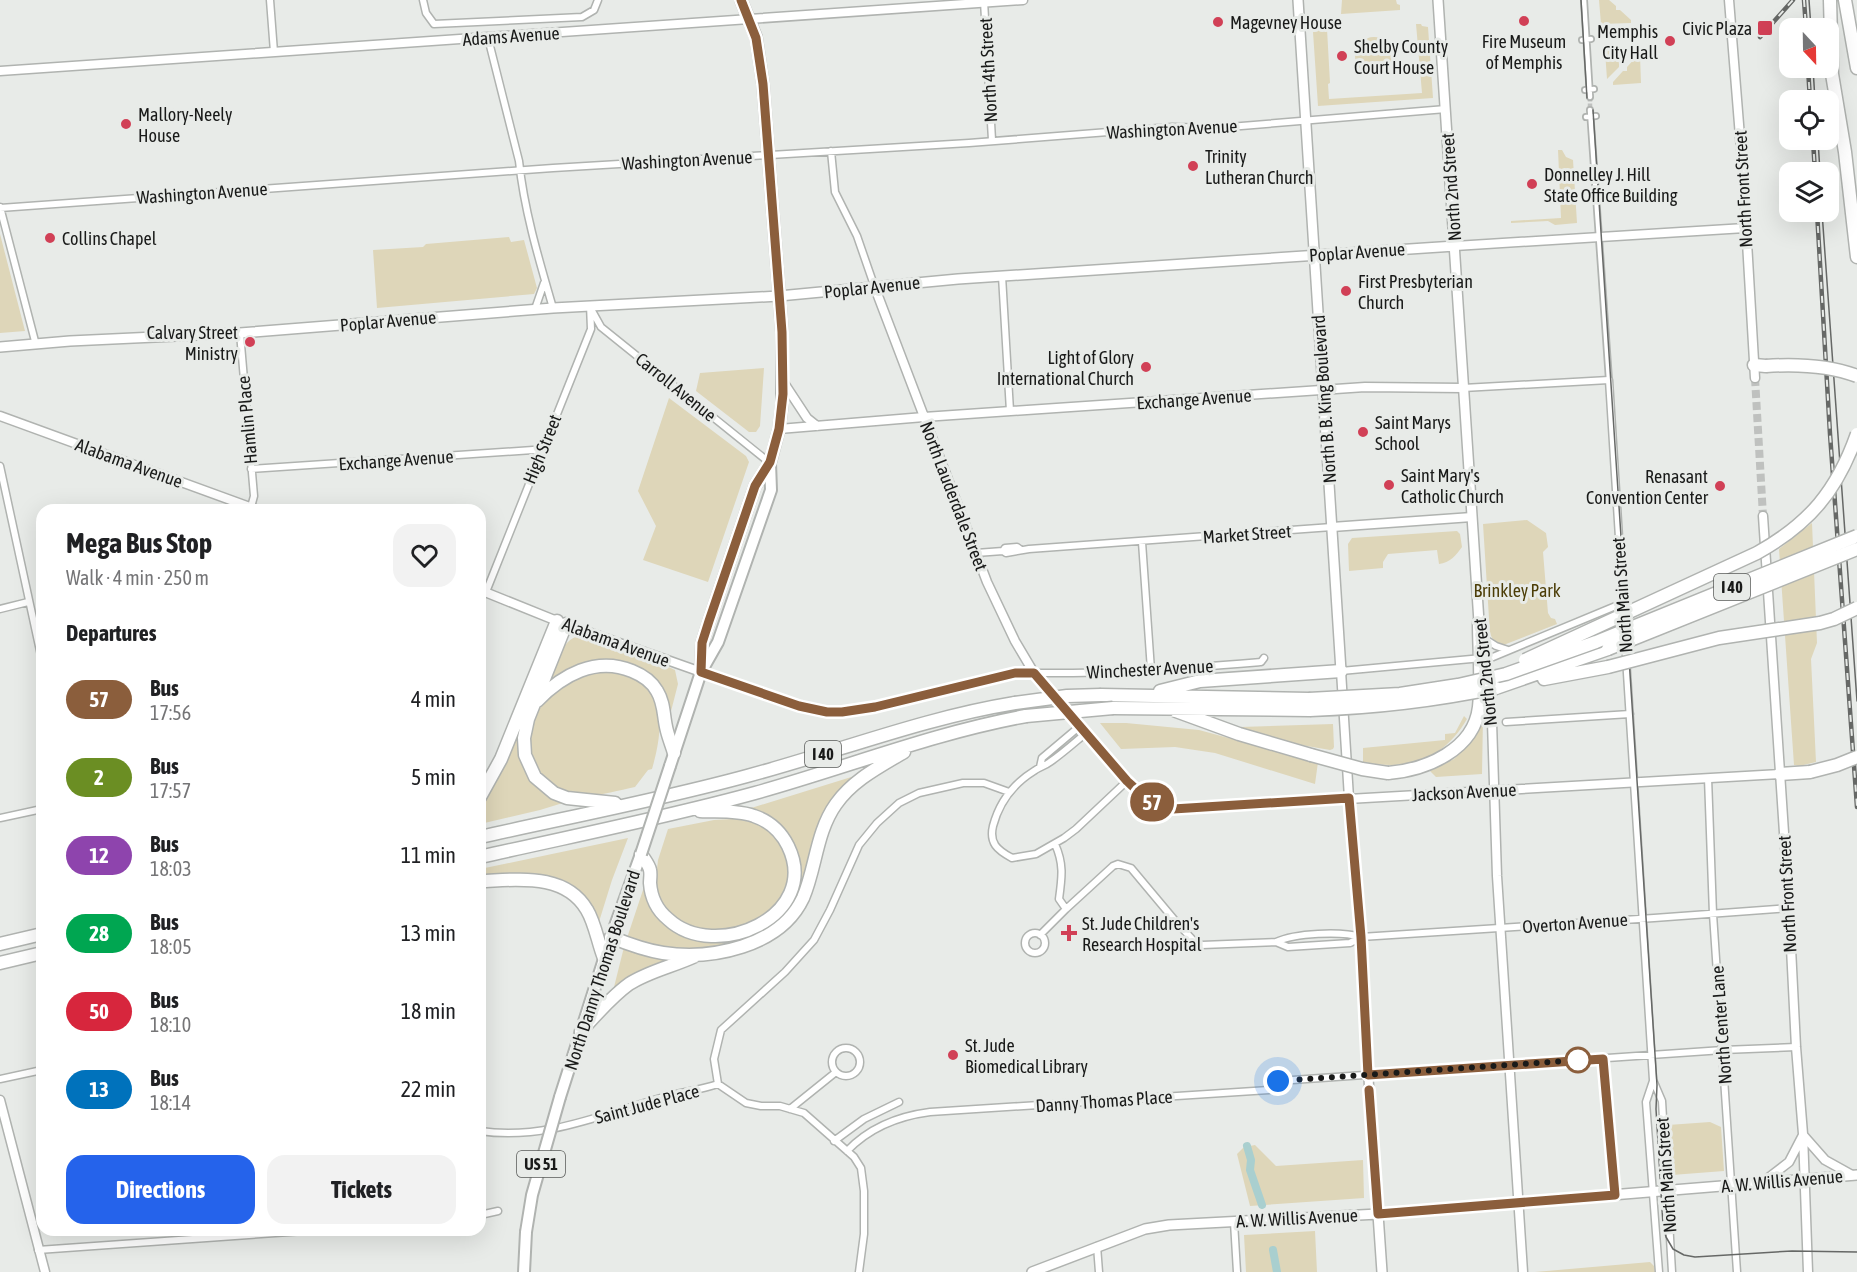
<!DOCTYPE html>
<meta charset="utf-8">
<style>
:root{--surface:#fff;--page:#f2f2f2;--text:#202124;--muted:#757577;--accent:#2563eb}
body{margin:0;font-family:"Asap Condensed",sans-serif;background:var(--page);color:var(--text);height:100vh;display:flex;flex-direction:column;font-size:22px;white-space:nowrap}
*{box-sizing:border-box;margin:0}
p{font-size:20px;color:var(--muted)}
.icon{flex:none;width:33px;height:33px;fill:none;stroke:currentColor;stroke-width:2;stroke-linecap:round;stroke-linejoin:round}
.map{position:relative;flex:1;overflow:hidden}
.panel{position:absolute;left:36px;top:504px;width:450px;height:732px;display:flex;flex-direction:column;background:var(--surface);border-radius:18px;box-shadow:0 6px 24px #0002}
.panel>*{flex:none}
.badge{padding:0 12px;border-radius:20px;font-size:21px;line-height:39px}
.needle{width:39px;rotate:158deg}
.fabs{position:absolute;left:1779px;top:18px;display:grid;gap:12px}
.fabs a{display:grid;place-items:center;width:60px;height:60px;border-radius:12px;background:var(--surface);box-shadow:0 6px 24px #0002;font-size:30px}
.you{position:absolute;width:30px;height:30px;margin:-15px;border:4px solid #fff;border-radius:50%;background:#1a73e8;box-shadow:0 0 0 9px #1a73e833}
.map>.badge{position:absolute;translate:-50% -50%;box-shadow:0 0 0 3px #fff}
h2{padding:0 30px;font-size:22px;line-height:54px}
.round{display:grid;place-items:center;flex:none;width:63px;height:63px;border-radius:18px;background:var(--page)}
.headline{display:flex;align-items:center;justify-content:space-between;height:102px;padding:0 30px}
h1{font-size:28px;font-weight:700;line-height:45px}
.cta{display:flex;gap:12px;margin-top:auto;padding:12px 30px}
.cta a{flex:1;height:69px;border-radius:18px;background:var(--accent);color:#fff;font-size:24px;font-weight:700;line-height:69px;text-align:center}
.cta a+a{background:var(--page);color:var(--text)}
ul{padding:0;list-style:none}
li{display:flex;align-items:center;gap:18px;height:78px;padding:0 30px}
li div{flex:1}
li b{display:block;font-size:22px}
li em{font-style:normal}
li .badge{min-width:66px;font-weight:700;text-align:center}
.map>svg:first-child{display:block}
.green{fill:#ded6b9}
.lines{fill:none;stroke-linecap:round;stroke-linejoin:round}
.canal{stroke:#a9cfcf;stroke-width:8}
.pedestrian-tunnel{stroke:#bfc1bf;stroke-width:4.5;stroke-dasharray:4.5 2;stroke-linecap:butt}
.tertiary-tunnel{stroke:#bfc1bf;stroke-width:8;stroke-dasharray:8 4;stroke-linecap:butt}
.pedestrian-casing{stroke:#b0b3b0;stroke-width:8}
.minor-casing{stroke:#b0b3b0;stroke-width:9}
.tertiary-casing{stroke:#b0b3b0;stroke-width:11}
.secondary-casing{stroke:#b0b3b0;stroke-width:12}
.primary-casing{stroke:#b0b3b0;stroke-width:14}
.motorway-casing{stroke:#b0b3b0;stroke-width:15}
.pedestrian{stroke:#fff;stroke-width:4.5}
.minor{stroke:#fff;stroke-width:6}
.tertiary{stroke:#fff;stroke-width:8}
.secondary{stroke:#fff;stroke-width:9}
.primary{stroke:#fff;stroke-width:10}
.motorway{stroke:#fff;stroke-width:12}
.tram{stroke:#666866;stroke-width:1.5}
.rail-casing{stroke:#666866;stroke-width:4.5}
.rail{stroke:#e8ebe8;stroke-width:2;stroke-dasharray:7;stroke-linecap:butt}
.primary-bridge-casing{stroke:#b0b3b0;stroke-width:14;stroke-linecap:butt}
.motorway-bridge-casing{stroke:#b0b3b0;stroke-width:15;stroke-linecap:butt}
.primary-bridge{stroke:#fff;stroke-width:10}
.motorway-bridge{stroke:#fff;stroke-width:12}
.line-casing{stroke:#fff;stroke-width:14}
.line{stroke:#8b5e3c;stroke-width:9}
.walk{stroke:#191a19;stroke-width:6;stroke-dasharray:0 10.8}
.poi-dot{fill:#d14056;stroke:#e8ebe8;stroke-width:2}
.stop-dot{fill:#fff;stroke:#8b5e3c;stroke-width:3}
.labels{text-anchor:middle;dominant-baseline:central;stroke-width:6;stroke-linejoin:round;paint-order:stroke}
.shield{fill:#e8ebe8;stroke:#575957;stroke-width:1.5}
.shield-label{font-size:16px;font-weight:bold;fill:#191a19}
.poi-label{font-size:18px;fill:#191a19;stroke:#e8ebe8;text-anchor:start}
.street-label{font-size:18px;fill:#191a19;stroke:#e8ebe8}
.park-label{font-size:18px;fill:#4c3d07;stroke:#e8ebe8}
</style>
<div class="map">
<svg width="1857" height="1272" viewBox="0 0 1857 1272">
<rect width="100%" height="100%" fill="#e8ebe8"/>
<path class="green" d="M1342 0H1396L1397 4 1400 5V10L1341 14Z
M1599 0H1609L1616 6V10H1620L1631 20V23L1601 24Z
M1416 24H1421L1422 26 1428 27 1433 98 1318 106 1313 32 1317 31 1319 28 1324 27V29H1327L1330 83 1328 84 1329 99 1422 93Z
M1355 56a19 19 0 1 1 38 0a19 19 0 1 1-38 0Z
M1632 49V52L1622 63 1619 64V67L1607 79 1605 51Z
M1640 55 1641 83 1613 85V82L1623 71H1627V67L1637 56Z
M1558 150H1562L1566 157 1573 160 1577 223 1555 225 1548 221 1511 223V221L1561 218Z
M0 234 25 331 0 333Z
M509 237 511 242 524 240 537 288 534 294 377 308 373 250 423 247 426 244Z
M764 368 760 426 756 432H749L696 391 700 373Z
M669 398 746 456 749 462 708 582 643 560 656 526 638 491Z
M1527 520 1546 533 1548 547 1543 552 1548 613 1551 618 1555 619 1557 624 1501 646 1495 643 1490 634 1483 524Z
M1812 523 1817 643 1811 659 1816 762 1799 766 1794 765 1779 549Z
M1457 531 1460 534 1462 547C1456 555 1450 563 1439 564L1437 550 1388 554 1383 562V568L1349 571 1348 544 1352 538Z
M583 635 624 647 675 670 678 684 669 719C664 709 651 677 645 672 618 650 582 668 554 678L551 677C558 660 562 637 583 635Z
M605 670C666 675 666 721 652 769L648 770 635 787C615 791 591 799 571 794 550 788 529 766 528 744 527 724 543 700 558 689 572 678 588 674 605 670Z
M1464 716 1467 719C1443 760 1409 771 1363 762V748L1445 740V734L1455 733Z
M1483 718 1482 774 1436 777 1430 771 1454 759 1467 745Z
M1100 723H1126L1199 730 1318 762 1315 784 1215 753 1175 747 1121 749Z
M1333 724 1334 747 1333 749 1330 750 1284 742 1240 727Z
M519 725 535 784 546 794 566 802 540 810 480 824V803L490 790Z
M861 774 850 784 797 901C767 943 703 959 654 947 645 945 636 941 627 938L647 878 653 906 711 939 784 909 794 850 748 809Z
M733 819C755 821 772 828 782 848 807 898 756 933 710 930 700 929 688 928 679 921 664 911 658 896 653 879L656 878 658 860 668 829 714 820Z
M628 838 612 880 598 925 573 887 480 877V869Z
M624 947 641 955 677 959 612 995Z
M1710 1122 1721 1127 1724 1171 1672 1175 1668 1125Z
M1255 1145 1276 1166 1363 1160 1364 1198 1250 1206 1237 1154 1244 1147Z
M1315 1231 1317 1272H1246L1244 1235Z
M1650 1262 1654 1266 1655 1272H1535Z"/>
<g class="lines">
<path class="canal" d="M1247 1146 1251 1160 1250 1170 1262 1205
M1273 1250 1277 1272"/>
<path class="pedestrian-tunnel" d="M1590 97V110"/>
<path class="tertiary-tunnel" d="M1755 378 1763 516"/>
<g class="pedestrian-casing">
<path id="pedestrian" d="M1584 0 1590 97
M1582 40 1591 39
M1585 90 1594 89
M1590 110 1609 380
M1586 117 1596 116"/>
</g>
<g class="minor-casing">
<path id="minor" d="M270 0 274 52
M423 0 426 13 434 24 582 17 594 10 598 0
M984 1 992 140
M488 38 519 161C524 210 539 260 553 308
M831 151 835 192 857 236 875 288
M0 207 36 345
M0 208 553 168 969 143 1172 127 1217 128 1446 109
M1002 276 1010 411
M535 309 544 283
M591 309 601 327 770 463
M240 333 254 496 251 507
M1463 388 1609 380 1625 632
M0 466 42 660
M251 469 533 450 541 451
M1142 542 1151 670
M1003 551 1005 548 1017 547 1021 550
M976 553 1003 551 1006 553 1029 549 1332 527
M486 592 591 329 590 305
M0 609 28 602
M1485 639 1496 646 1508 650
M1625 642 1653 1080 1662 1101 1672 1272
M1341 671 1493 657 1623 603
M1034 673C1110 674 1185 668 1261 662L1264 658
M1506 722 1630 714
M1086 733C1074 743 1063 753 1050 762 1045 766 1039 767 1034 771 1013 784 999 803 993 826 989 843 997 850 1012 858L1036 854 1064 838 1076 829 1127 781
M1040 767 1042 758 1080 726
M1708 778 1713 914 1737 1272
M0 818 42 809
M1066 909 1113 866 1118 864 1131 868 1177 923 1193 940 1202 945 1276 942C1295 933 1341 931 1361 937L1654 918 1789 908
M1025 943a10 10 0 1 1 20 0a10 10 0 1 1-20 0Z
M1040 935 1066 909 1059 899C1062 877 1064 864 1055 844
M1276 942 1288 947 1350 943 1361 937
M832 1062a14 14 0 1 1 28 0a14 14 0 1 1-28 0Z
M0 1079 42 1070
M1653 1081 1646 1102 1659 1272
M718 1084 714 1059 721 1030 785 972 814 940 830 910 859 845 877 823 899 803 919 793 963 783H984L1009 792
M790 1109 836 1072
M480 1131C544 1141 603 1114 664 1097 682 1092 700 1090 718 1084L746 1103 761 1106H780L804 1113 854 1157 861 1168 864 1191V1234L859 1272
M834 1141 864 1119 899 1102
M847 1151C869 1128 899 1116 930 1112L1269 1090 1275 1087 1278 1081 1723 1050 1796 1047
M480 1215 498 1211
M1234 1222 1237 1272
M1097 1246 1099 1272
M38 1250 318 1230"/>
</g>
<g class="tertiary-casing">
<path id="tertiary" d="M1729 0 1743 174 1755 378
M0 71 1023 0
M1455 246 1745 228
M875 288 987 582 1015 641 1034 673 1127 781 1157 805 1173 809 1780 774
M782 380 807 418 817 426
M0 416 258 510
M779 429 924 417 1365 387 1463 388
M1763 516 1789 908 1796 1047 1803 1134 1808 1272
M1332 527 1472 517
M480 590 557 621 701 672 799 706 827 712 860 710 1015 673H1034
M1485 650 1492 722 1497 876 1523 1272
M1341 671 1349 798 1361 937 1370 1105 1378 1214
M0 1100 45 1272
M1803 1135 1825 1160 1852 1175
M1763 1182 1789 1162 1803 1135"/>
</g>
<g class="secondary-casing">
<path id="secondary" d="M1298 0 1341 671
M1438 0 1479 622
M0 347 70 341 240 333 553 308 779 296 958 279 1455 246
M1378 1214 1382 1272
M1032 1272 1145 1229 1169 1225 1378 1214 1857 1175"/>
</g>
<g class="primary-casing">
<path id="primary" d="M701 669 702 643 709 621 755 486 769 464
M670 766 701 672 718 642 771 490 770 463 779 429 782 404V332L763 84 756 37 741 0
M560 1097 611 937 641 854
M524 1272 526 1232"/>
</g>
<g class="motorway-casing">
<path id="motorway" d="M1830 0 1832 74 1845 152 1857 257
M1845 0 1857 68
M1754 365 1766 366
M566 624 528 719 524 738 525 755 535 777 554 793 567 798 615 803
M1544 679 1608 667
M1496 688 1608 649
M1160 691 1200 681 1341 671
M1101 695 1309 699
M537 701C562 675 596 656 632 671 642 675 652 682 657 691 665 704 663 717 667 731 669 739 672 746 674 753
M1113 708 1310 710
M1176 711 1239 734 1311 755
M1388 773C1426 770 1474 750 1479 707 1482 679 1479 650 1479 622
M1780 774 1810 772
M480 797 501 759 557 621
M480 837C569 817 659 800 747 776 837 752 923 718 1015 703
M641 854C644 859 649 865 650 870 651 874 650 879 650 883 651 897 657 910 668 919 715 963 822 916 788 846 781 832 769 821 754 816 738 810 717 812 700 811
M480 857C572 836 664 818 755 793 845 768 933 733 1026 716
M480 881C516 880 565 872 587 910 595 923 598 943 604 958
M611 937C628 944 644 950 663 953 711 960 780 947 803 898 816 868 816 832 836 804 853 780 879 767 904 752
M0 944 42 934
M0 963 42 953
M581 1031C596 1015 611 997 629 984 649 971 674 966 695 956"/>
</g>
<use href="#pedestrian" class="pedestrian"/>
<use href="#minor" class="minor"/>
<use href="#tertiary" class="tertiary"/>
<use href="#secondary" class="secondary"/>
<use href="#primary" class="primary"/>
<use href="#motorway" class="motorway"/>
<path class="tram" d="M1581 0 1587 98
M1809 0 1811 28
M1813 68 1815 100
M1593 110 1657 1085 1656 1109 1663 1225 1666 1237 1673 1249 1684 1255 1695 1257 1792 1251 1857 1252
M1818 140 1820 172
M1822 212 1857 701"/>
<g class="rail-casing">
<path id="rail" d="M1804 0 1806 28
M1760 37 1793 0
M1808 68 1810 100
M1813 140 1815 172
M1817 212 1830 434 1857 807"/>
</g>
<use href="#rail" class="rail"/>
<g class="primary-bridge-casing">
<path id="primary-bridge" d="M641 854 670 766
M526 1232 532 1195 560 1097"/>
</g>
<g class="motorway-bridge-casing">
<path id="motorway-bridge" d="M1766 366C1796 364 1828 365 1857 376
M1608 649 1857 549
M1525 660 1757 553C1809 524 1837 491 1857 434
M1608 667 1719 638 1820 623 1834 619 1857 608
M1309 699 1400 694 1458 685 1506 674 1596 642 1857 536
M1015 703 1067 696 1101 695
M1310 710C1373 708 1434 701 1496 688
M1026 716 1113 708
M1311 755 1362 769 1388 773
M1810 772 1837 765 1857 757"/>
</g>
<use href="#primary-bridge" class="primary-bridge"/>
<use href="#motorway-bridge" class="motorway-bridge"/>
</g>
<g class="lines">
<g class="line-casing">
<path id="line" d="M741 0 756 38 763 84 782 332 783 394 779 429 770 462 755 486 709 621 702 643 701 672 799 706 827 712H842L875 707 1015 673H1034L1127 781C1140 793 1154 808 1173 809L1349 798 1361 937 1368 1075 1603 1059 1615 1195 1378 1214 1369 1090"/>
</g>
<use href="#line" class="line"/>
<path class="walk" d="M1278 1081 1578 1060"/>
</g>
<g class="poi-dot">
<circle cx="1524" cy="21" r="6"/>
<circle cx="1218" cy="22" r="6"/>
<rect x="1757" y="20" width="16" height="16" rx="3"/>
<circle cx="1670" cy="41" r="6"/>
<circle cx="1342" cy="56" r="6"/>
<circle cx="126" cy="124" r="6"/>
<circle cx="1193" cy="166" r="6"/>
<circle cx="1532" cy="184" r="6"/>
<circle cx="50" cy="238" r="6"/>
<circle cx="1346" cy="291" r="6"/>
<circle cx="250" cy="342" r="6"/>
<circle cx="1146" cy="367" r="6"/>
<circle cx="1363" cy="432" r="6"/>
<circle cx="1389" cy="485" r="6"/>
<circle cx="1720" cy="486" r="6"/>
<path d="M1066 924h6v6h6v6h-6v6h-6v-6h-6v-6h6z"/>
<circle cx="953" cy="1055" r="6"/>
</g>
<circle class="stop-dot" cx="1578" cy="1060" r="12"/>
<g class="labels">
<g class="shield">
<rect x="1714" y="574" width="36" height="26" rx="4.5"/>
<rect x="805" y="741" width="36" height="26" rx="4.5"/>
<rect x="517" y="1151" width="48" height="26" rx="4.5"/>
</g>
<g class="shield-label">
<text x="1732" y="587">I 40</text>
<text x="823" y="754">I 40</text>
<text x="541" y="1164">US 51</text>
</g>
<g class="poi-label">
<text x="1230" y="22">Magevney House</text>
<text x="1752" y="28" text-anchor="end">Civic Plaza</text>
<text x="1658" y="31" text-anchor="end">Memphis<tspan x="1658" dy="21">City Hall</tspan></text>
<text x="1524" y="41" text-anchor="middle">Fire Museum<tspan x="1524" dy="21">of Memphis</tspan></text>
<text x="1354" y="46">Shelby County<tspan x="1354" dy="21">Court House</tspan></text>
<text x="138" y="114">Mallory-Neely<tspan x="138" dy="21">House</tspan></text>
<text x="1205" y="156">Trinity<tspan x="1205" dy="21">Lutheran Church</tspan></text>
<text x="1544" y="174">Donnelley J. Hill<tspan x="1544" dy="21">State Office Building</tspan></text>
<text x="62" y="238">Collins Chapel</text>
<text x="1358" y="281">First Presbyterian<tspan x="1358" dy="21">Church</tspan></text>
<text x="238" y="332" text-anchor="end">Calvary Street<tspan x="238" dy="21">Ministry</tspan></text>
<text x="1134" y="357" text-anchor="end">Light of Glory<tspan x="1134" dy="21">International Church</tspan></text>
<text x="1375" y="422">Saint Marys<tspan x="1375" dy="21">School</tspan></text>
<text x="1401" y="475">Saint Mary's<tspan x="1401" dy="21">Catholic Church</tspan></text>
<text x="1708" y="476" text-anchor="end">Renasant<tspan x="1708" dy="21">Convention Center</tspan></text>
<text x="1082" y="923">St. Jude Children's<tspan x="1082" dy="21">Research Hospital</tspan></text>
<text x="965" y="1045">St. Jude<tspan x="965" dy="21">Biomedical Library</tspan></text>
</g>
<g class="street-label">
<text transform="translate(511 36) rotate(-4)">Adams Avenue</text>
<text transform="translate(988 70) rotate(-93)">North 4th Street</text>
<text transform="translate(1172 129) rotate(-3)">Washington Avenue</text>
<text transform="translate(687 160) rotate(-3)">Washington Avenue</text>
<text transform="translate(1451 187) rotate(-94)">North 2nd Street</text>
<text transform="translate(1743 189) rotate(-93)">North Front Street</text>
<text transform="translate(202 193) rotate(-4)">Washington Avenue</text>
<text transform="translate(1357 252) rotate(-4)">Poplar Avenue</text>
<text transform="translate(872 287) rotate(-6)">Poplar Avenue</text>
<text transform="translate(388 321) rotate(-5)">Poplar Avenue</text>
<text transform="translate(676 387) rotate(39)">Carroll Avenue</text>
<text transform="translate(1194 399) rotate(-4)">Exchange Avenue</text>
<text transform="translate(1324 399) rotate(-94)">North B. B. King Boulevard</text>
<text transform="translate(247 420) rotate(-95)">Hamlin Place</text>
<text transform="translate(542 449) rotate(-68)">High Street</text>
<text transform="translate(396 460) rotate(-4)">Exchange Avenue</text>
<text transform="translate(129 463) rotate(20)">Alabama Avenue</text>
<text transform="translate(954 496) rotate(69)">North Lauderdale Street</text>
<text transform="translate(1247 534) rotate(-4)">Market Street</text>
<text transform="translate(1622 595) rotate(-94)">North Main Street</text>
<text transform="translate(616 642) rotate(20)">Alabama Avenue</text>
<text transform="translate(1150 669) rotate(-3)">Winchester Avenue</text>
<text transform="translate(1485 672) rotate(-96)">North 2nd Street</text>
<text transform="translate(1464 792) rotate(-3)">Jackson Avenue</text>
<text transform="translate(1787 894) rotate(-93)">North Front Street</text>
<text transform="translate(1575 923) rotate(-4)">Overton Avenue</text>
<text transform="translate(602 970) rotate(-72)">North Danny Thomas Boulevard</text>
<text transform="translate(1721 1025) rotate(-94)">North Center Lane</text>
<text transform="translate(1104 1101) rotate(-4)">Danny Thomas Place</text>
<text transform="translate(647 1104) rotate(-15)">Saint Jude Place</text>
<text transform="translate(1666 1175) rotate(-94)">North Main Street</text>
<text transform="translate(1782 1181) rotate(-5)">A. W. Willis Avenue</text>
<text transform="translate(1297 1218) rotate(-3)">A. W. Willis Avenue</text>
</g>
<g class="park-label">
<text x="1517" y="590">Brinkley Park</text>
</g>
</g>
</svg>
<div class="fabs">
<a><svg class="needle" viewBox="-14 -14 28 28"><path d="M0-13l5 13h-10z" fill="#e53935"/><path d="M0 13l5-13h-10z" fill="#757577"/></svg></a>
<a><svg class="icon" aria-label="locate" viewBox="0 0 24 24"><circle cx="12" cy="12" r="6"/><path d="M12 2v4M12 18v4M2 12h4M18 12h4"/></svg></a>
<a><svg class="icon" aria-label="layers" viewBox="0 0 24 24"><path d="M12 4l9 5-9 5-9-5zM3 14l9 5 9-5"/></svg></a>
</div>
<div class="you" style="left:1278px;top:1081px"></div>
<b class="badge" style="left:1152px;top:802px;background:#8b5e3c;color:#fff">57</b>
<section class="panel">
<div class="headline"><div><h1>Mega Bus Stop</h1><p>Walk · 4 min · 250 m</p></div><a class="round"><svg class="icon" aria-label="heart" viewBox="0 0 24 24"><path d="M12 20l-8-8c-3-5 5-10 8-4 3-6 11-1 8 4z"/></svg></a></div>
<h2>Departures</h2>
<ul>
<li><span class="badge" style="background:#8b5e3c;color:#fff">57</span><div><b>Bus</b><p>17:56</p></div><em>4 min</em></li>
<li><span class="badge" style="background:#6b8e23;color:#fff">2</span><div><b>Bus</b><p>17:57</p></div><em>5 min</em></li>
<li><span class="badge" style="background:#8e44ad;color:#fff">12</span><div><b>Bus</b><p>18:03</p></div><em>11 min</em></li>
<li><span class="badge" style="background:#00a651;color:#fff">28</span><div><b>Bus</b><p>18:05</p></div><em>13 min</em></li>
<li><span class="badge" style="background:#d7263d;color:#fff">50</span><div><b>Bus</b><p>18:10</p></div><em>18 min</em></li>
<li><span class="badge" style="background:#0072bc;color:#fff">13</span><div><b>Bus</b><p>18:14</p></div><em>22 min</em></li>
</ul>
<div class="cta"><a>Directions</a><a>Tickets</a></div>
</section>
</div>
